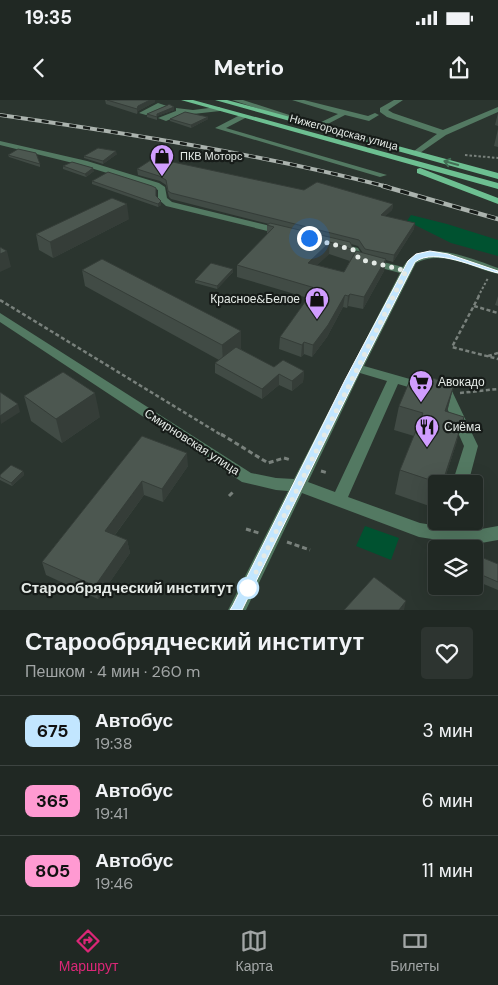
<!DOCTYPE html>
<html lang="ru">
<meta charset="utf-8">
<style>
:root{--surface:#202823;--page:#2d3430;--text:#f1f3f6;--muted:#a2a6a6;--line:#3d4441;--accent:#db2777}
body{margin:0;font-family:"DM Sans",sans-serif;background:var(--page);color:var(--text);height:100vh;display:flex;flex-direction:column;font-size:19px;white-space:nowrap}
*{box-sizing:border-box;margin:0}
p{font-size:16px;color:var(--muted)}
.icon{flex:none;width:28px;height:28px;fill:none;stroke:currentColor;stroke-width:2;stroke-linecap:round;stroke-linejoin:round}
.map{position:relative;height:510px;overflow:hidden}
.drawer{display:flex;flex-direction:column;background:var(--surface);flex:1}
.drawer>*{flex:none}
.badge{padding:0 10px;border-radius:8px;font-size:18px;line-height:32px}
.tools{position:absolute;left:428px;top:375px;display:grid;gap:10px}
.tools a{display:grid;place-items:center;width:55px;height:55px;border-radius:5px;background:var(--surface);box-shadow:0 5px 20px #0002,0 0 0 1px var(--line);font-size:25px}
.you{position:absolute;width:25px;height:25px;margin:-12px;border:4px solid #fff;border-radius:50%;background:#1a73e8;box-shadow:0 0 0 8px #1a73e833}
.map>.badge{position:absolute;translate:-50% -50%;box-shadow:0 0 0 2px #fff}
.round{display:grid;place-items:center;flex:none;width:52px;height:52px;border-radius:5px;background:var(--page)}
.overview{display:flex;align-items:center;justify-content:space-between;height:85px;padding:0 25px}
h1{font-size:24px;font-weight:700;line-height:38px}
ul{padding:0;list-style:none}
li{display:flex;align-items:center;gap:15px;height:70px;padding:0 25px;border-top:1px solid var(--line)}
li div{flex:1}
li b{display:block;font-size:19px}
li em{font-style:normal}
li .badge{min-width:55px;font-weight:700;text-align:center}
.status{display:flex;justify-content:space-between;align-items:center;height:35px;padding:0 25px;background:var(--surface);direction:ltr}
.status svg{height:14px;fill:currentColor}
header{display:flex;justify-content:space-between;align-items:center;height:65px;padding:0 25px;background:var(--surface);font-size:22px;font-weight:700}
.tab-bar{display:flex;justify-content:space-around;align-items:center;height:70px;border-top:1px solid var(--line);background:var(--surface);font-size:14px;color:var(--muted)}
.tab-bar a{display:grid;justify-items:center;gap:2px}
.tab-bar .current{color:var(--accent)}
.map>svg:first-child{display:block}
.green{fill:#005230}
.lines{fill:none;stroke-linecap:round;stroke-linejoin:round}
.path-far2{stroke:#79817c;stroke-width:2;stroke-dasharray:2.5 2;stroke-linecap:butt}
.path-far1{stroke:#79817c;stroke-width:2.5;stroke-dasharray:4 2.5;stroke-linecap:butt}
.path{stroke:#79817c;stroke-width:3;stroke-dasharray:5 3;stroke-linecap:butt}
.minor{fill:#537962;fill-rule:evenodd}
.major{fill:#6dbf91;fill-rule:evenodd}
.rail-far1-casing{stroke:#abb3ae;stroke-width:4}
.rail-casing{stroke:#abb3ae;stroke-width:4.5}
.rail-far1{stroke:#171c19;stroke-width:2.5;stroke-dasharray:7;stroke-linecap:butt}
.rail{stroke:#171c19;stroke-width:3;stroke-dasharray:9;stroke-linecap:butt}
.wall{fill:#414b45;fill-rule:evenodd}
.shaded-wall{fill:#353d38}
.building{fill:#4c5750;stroke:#353d38}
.oneway{stroke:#426e55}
.line{fill:#c2e6ff;stroke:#fff}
.walk{stroke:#e4eae6;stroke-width:5;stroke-dasharray:0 9}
.stop-dot{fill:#fff;stroke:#c2e6ff;stroke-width:2.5}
.labels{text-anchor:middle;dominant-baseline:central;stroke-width:4.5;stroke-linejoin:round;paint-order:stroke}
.far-street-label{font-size:11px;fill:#e4eae6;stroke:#171c19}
.far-poi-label{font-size:11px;fill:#e4eae6;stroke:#171c19;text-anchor:start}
.poi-label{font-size:12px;fill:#e4eae6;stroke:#171c19;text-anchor:start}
.street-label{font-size:12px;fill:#e4eae6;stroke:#171c19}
.near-stop-label{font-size:15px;font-weight:bold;fill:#e4eae6;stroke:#171c19;text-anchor:end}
</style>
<div class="status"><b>19:35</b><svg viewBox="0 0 49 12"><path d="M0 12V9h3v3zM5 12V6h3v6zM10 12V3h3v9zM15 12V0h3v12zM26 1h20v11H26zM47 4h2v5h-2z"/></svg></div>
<header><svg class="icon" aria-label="back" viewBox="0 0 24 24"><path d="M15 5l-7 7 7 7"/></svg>Metrio<svg class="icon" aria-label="share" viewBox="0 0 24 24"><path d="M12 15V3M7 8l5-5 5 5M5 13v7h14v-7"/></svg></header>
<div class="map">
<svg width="498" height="510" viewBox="0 0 498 510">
<rect width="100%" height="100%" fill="#2b352f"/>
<path class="green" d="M411 115 447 124 498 140V156L451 143 407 121Z
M365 426 399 438 391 460 356 446Z"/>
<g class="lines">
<path class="path-far2" d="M465 55 498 58
M478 197 488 178"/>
<path class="path-far1" d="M479 196 452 247 498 259
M0 200 223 336
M474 206 498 213
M488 256 498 253
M460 293 498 289"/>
<path class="path" d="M221 334 268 363 284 358 291 360
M321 371 328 373
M229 396 234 391
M246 429 259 433
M287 442 310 450"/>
<path class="minor" d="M232 0H243L311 22 304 24Z
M292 0H304L368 16 375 13 379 15 369 21 345 15 320 28H317V24L338 14Z
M394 0H403L388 10 393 13 443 30 498 7V12L446 35 417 55 413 53 414 51 437 34 387 17 380 12V8Z
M158 3 167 6 146 15 139 13Z
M217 7H220V11L193 14 185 13 166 21 158 18 176 11V8L193 10Z
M242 14 249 16 226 28 387 75 380 77 215 28Z
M0 41 87 61 159 83 165 87 167 98 172 102 287 130 289 132 284 135 166 106 158 99V90L153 87 81 65 0 45Z
M339 143 358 148 363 157 403 167C420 136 473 159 498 168V174C472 168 442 149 416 163L364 266 452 291 478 346 468 384H452L464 346 442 297 398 284 348 397 420 423 470 431 498 426V440L470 445 419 437 302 393 246 510H228L288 391 276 390 242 382 0 222V213L251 373 276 378 294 379 400 173 355 161 350 152 335 148V144ZM360 273 387 281 335 392 308 382Z"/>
<path class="major" d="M181 0H193L498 83V89Z
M215 0H227L498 73V79Z
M420 68 498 98V104L417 73V69Z"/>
<g class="rail-far1-casing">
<path id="rail-far1" d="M0 15C131 34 260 54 388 87"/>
</g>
<g class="rail-casing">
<path id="rail" d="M383 86 498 119"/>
</g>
<use href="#rail-far1" class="rail-far1"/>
<use href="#rail" class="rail"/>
</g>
<path class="wall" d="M105 0H155V2L138 11 137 14 106 4Z
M168 5 174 10 157 16V20L147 17V14Z
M498 13V26L495 25Z
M170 19H208L191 28 170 21Z
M498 29V47L494 46Z
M117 54 103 64 84 58V56Z
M8 55 40 64V67L9 57Z
M63 66 94 71 86 77 63 69Z
M137 69 304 90 393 104 392 110 385 116 414 129 393 162 386 160 384 171 363 209 348 206 347 208 343 207 327 237 312 257 304 254 301 257 279 249 280 237 308 198 237 177V165L267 135V125L269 124 171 99 169 97 166 85 160 81 138 75ZM351 144 358 146 363 153 354 155V150ZM329 154 350 161 344 172 317 165Z
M92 81 156 96 161 101V105L158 107 92 84Z
M129 119 53 158 39 150 36 134Z
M233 169V172L217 189 195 183V180Z
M82 170 241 248 240 249 274 267 304 271 303 282 292 291 279 285 262 299 215 273V263L219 260 85 186Z
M498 196V206L495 205Z
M453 288 447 312 457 341 443 384H436V405L435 408 395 394 400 370 414 336 394 330 399 306Z
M24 296 100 317 62 343 31 321Z
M142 336 188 366 163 402 144 395 115 435 127 440 130 453 98 499 46 475 42 462Z
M23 371 24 375 12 386 0 380V375Z
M481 457 498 464V490L474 480V477Z"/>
<path class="shaded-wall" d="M150 0H155V2L138 11 137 14V9L138 6Z
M174 7V10L157 16V14Z
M208 17V19L191 28V25Z
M116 51 117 54 103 64V61Z
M93 68 94 71 86 77 85 74Z
M161 101V105L158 107V104Z
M127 104 129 119 53 158 50 142Z
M393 104 392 110 380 121 381 115Z
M415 123 414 129 393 162 394 155Z
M330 142 329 154 307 175 308 163Z
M7 151 11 167 0 172V154Z
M386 159 384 171 363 209 364 197Z
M233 169V172L217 189V186Z
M350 194 348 206 347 208 348 196Z
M345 195 343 207 327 237 312 257 313 245Z
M241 231V248L223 262 222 245Z
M304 242V254L301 257 302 245Z
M304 271 303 282 292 291V281Z
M279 274V285L262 299V289Z
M453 288 447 312 445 311Z
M95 293 100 317 62 343 56 319Z
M18 304 20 312 1 324 0 316Z
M464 317 457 341 443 384H442Z
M187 353 188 366 163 402 162 389Z
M23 371 24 375 12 386 11 383Z
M142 381 144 395 108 444 105 431Z
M127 440 130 453 98 499 95 486Z
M406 501 404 510H399Z"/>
<path class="building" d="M107 0H150L138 6 137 9Z
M169 4 174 7 157 14V17L147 14 168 5Z
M185 12 208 17 191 25 170 19Z
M98 48 116 51 103 61 84 56Z
M18 49 36 53 40 64 8 55Z
M154 58 304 90 317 82 393 104 381 115 415 123 394 155 365 149 359 140 171 93 168 91 166 80 159 76 137 69Z
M72 62 93 68 85 74 63 66Z
M108 72 152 86 156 88V96L161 101 158 104 92 81Z
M112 98 127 104 50 142 36 134Z
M270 123 350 142 354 150 330 142 308 163 344 172 356 151 386 159 364 197 350 194 348 196 345 195 328 225 313 245 304 242 302 245 280 237 315 188 237 165 274 127 267 125Z
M0 147 7 151 0 154Z
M102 159 241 231 222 245 82 170Z
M211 163 233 169 217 186 195 180Z
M236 247 274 267 283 260 304 271 292 281 279 274 262 289 215 263Z
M63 272 95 293 56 319 24 296Z
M413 273 451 283 453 288 445 311 464 317 442 384 400 370 423 313 399 306Z
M0 292 18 304 0 316Z
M142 336 187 353 162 389 142 381 105 431 127 440 95 486 42 462Z
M11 365 23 371 11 383 0 377V375Z
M481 457 498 464V482L475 472Z
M374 477 406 501 399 510H344Z"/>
<defs><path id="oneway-shaft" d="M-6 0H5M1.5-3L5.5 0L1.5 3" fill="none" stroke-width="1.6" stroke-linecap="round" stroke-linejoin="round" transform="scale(1.25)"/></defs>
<use class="oneway" href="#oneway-shaft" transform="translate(451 63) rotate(-164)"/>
<path class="line" d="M430 151 448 154 498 171V173C476 168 435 147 415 162L355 280 242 510H230L233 505 345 280 408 161 416 154Z"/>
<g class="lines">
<path class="walk" d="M248 488 406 171 359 159 354 150 309 138"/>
</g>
<defs>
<g id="shop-pin" transform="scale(1.25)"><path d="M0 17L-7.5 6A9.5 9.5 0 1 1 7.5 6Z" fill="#d09dfe" stroke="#171c19"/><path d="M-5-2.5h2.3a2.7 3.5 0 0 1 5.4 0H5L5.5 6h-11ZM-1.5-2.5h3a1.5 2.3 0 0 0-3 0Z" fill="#111"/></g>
<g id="supermarket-pin" transform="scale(1.25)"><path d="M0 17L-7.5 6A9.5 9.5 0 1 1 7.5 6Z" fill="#d09dfe" stroke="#171c19"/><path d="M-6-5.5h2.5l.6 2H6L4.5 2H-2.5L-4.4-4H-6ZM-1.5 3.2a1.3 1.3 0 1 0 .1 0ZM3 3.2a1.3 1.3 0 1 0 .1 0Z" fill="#111"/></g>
<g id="restaurant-pin" transform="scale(1.25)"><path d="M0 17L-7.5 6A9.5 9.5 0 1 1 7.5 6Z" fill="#d09dfe" stroke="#171c19"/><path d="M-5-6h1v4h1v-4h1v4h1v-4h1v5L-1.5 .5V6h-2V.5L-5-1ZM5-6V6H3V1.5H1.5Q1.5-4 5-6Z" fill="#111"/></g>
</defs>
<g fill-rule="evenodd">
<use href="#shop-pin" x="162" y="56"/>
<use href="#shop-pin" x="317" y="199"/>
<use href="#supermarket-pin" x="421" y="282"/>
<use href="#restaurant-pin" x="427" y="327"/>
</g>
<circle class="stop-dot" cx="248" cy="488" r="10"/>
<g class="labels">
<g class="far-street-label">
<text transform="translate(344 32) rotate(15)">Нижегородская улица</text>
</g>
<g class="far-poi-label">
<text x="180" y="56">ПКВ Моторс</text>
</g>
<g class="poi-label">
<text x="300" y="199" text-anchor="end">Красное&amp;Белое</text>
<text x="438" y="282">Авокадо</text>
<text x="444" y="327">Сиёма</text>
</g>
<g class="street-label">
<text transform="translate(192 342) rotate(33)">Смирновская улица</text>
</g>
<g class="near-stop-label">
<text x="233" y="488">Старообрядческий институт</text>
</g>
</g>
</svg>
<div class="tools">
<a><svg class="icon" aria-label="locate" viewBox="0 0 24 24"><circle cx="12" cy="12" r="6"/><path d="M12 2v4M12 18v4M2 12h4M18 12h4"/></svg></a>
<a><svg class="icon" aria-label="layers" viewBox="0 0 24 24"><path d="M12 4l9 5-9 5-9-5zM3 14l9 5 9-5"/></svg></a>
</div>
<div class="you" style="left:309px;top:138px"></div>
</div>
<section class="drawer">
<div class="overview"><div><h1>Старообрядческий институт</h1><p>Пешком · 4 мин · 260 m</p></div><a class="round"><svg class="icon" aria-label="heart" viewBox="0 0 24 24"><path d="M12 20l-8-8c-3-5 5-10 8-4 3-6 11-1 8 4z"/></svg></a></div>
<ul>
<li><span class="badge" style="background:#c2e6ff;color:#111">675</span><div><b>Автобус</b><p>19:38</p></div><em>3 мин</em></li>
<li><span class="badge" style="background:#ff9ad2;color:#111">365</span><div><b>Автобус</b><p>19:41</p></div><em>6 мин</em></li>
<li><span class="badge" style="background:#ff9ad2;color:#111">805</span><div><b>Автобус</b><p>19:46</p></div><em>11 мин</em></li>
</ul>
</section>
<nav class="tab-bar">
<a class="current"><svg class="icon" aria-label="directions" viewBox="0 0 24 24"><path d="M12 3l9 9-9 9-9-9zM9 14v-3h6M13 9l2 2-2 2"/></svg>Маршрут</a>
<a><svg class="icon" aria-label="map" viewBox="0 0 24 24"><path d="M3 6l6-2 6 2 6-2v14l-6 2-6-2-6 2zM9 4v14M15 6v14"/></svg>Карта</a>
<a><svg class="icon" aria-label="tickets" viewBox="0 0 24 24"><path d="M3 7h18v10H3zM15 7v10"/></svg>Билеты</a>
</nav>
